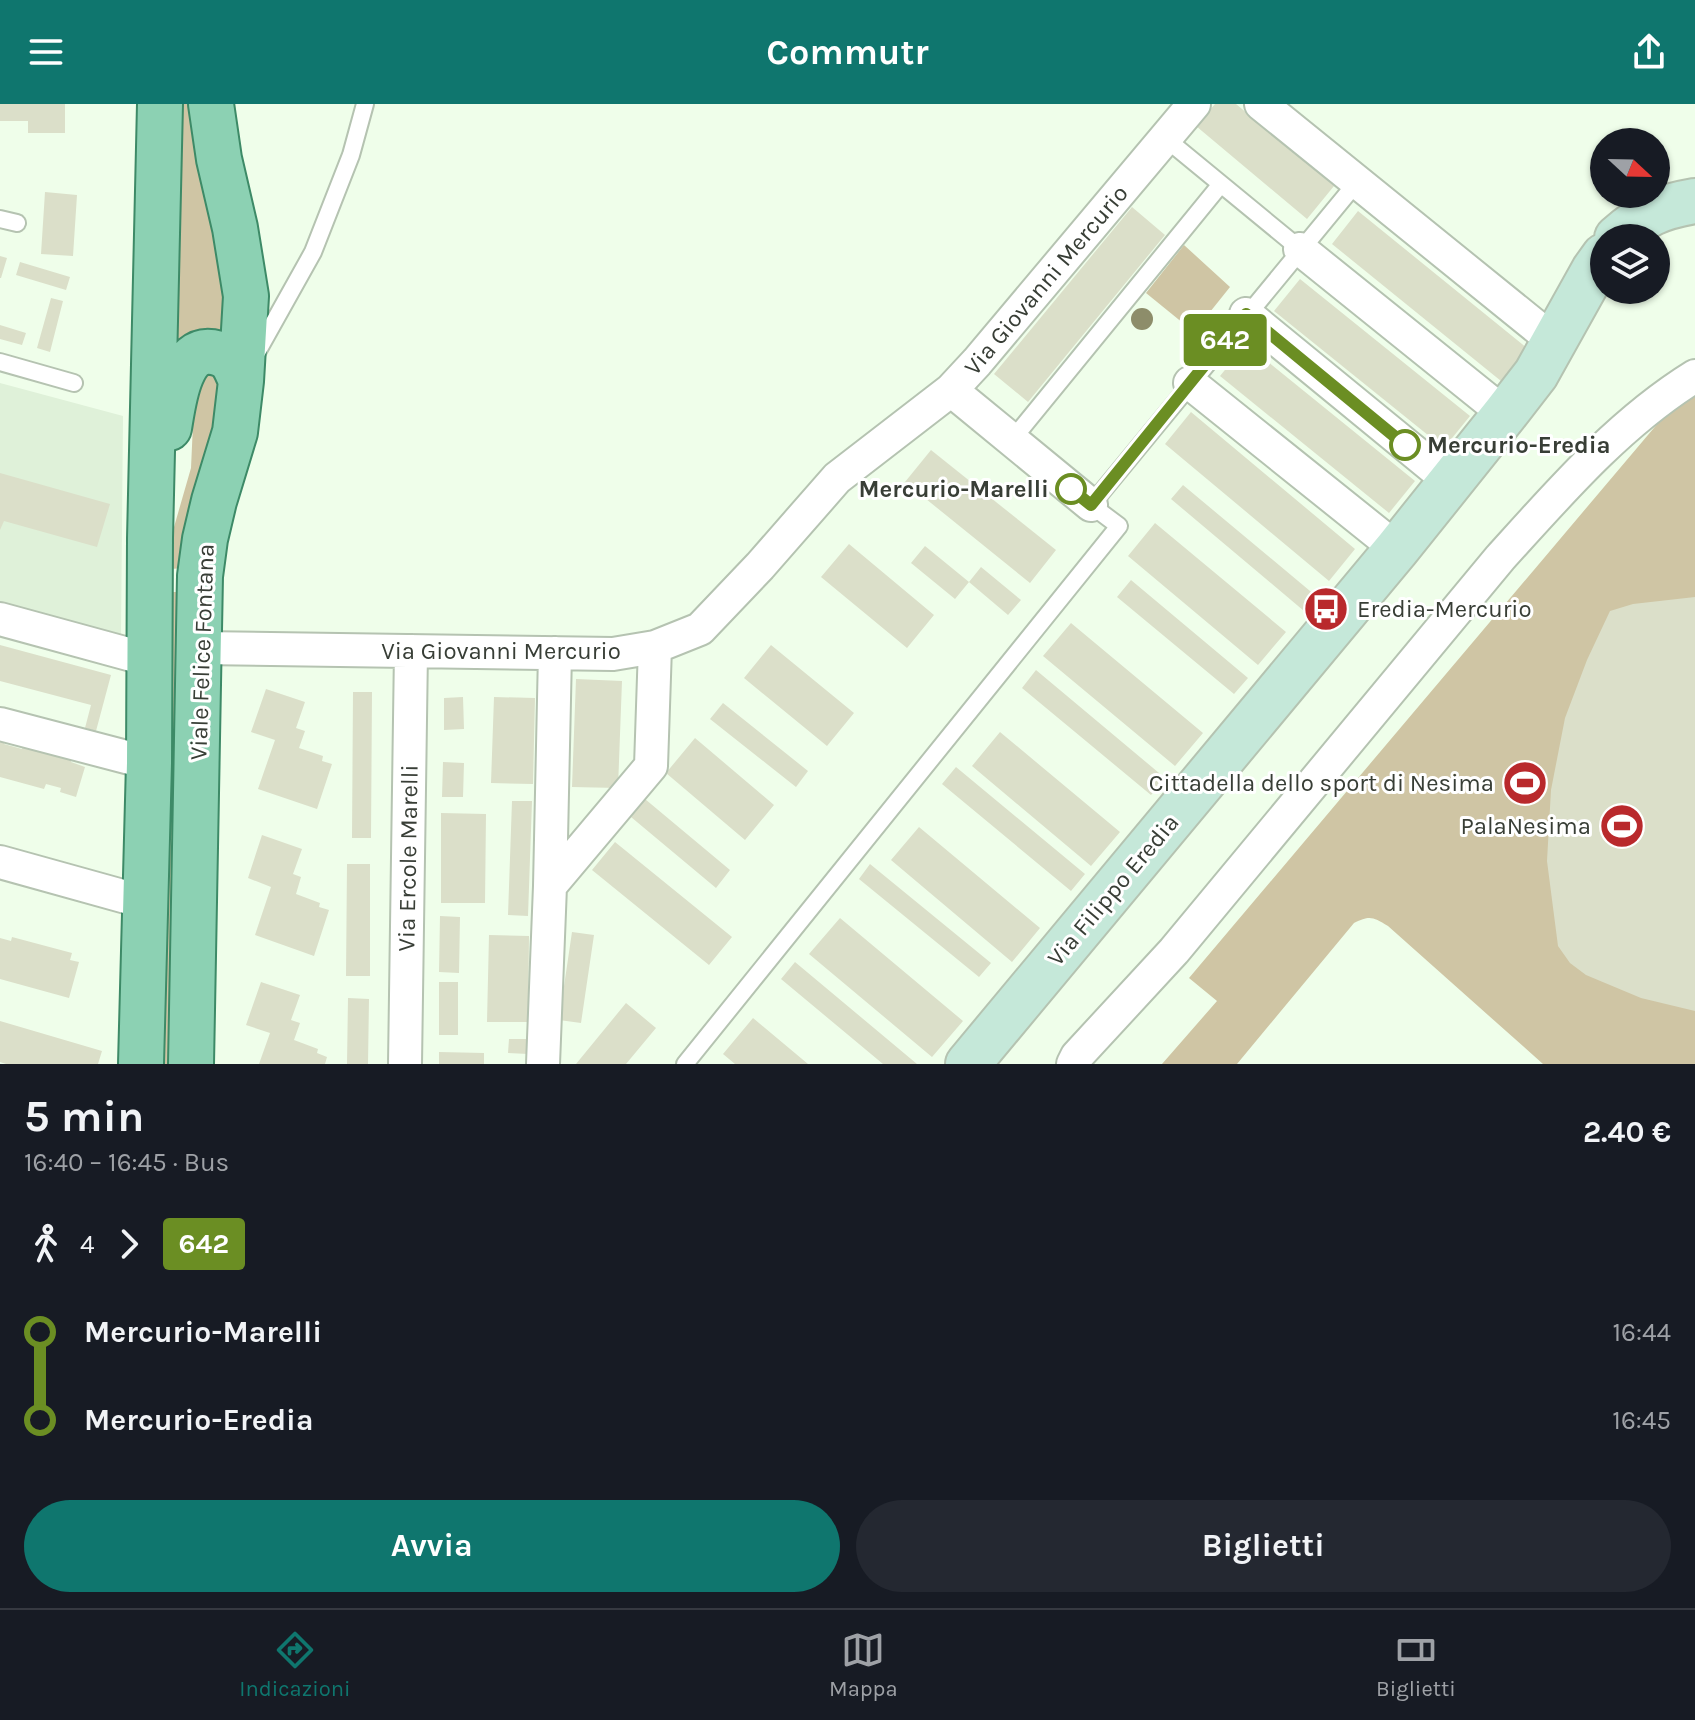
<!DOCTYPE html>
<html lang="it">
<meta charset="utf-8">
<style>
:root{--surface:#171b24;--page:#242831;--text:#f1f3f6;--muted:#9ea1a6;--line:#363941;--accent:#0f766e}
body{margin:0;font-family:Karla,sans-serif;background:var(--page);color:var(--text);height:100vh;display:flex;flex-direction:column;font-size:30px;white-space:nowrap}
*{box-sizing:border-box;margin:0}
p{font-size:26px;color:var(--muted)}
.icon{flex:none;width:44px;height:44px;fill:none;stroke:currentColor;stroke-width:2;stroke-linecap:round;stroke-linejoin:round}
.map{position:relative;height:960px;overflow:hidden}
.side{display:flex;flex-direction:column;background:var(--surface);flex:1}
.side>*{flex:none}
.badge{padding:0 16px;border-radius:6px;font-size:28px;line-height:52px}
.needle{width:52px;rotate:112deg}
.buttons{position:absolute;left:1590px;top:24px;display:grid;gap:16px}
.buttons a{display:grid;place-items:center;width:80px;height:80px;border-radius:50%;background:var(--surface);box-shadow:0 2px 6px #0004;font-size:40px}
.map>.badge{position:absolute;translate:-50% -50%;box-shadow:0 0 0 4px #fff}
.legs{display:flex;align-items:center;gap:12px;height:88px;padding:0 24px;font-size:26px}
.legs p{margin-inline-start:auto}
.head{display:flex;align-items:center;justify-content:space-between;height:136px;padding:0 24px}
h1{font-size:44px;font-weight:700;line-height:60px}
.action{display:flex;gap:16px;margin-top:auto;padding:16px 24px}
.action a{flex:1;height:92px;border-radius:48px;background:var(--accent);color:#fff;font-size:32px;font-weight:700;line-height:92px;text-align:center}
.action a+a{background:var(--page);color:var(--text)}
ul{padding:0 24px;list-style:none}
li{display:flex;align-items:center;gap:28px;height:88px;font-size:30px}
li i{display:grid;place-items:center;width:12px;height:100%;margin:0 10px;background:currentColor}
li i::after{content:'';width:20px;height:20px;margin:-10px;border:6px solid;border-radius:50%;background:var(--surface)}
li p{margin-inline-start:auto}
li:first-child i{background:linear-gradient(#0000 50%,currentColor 0)}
li:last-child i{background:linear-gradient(currentColor 50%,#0000 0)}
header{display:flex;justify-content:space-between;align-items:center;height:104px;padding:0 24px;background:var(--accent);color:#fff;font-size:36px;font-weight:700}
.tab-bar{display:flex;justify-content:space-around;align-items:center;height:112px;border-top:2px solid var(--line);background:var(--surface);font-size:22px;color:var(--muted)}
.tab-bar a{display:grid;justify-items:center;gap:4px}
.tab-bar .active{color:var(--accent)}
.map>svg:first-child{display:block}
.built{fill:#dff1d9}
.green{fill:#cfc5a4}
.building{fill:#dbdfc9}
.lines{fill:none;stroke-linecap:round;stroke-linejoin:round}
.lane-casing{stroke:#b5c3b1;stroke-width:20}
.street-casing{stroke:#b5c3b1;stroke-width:36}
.secondary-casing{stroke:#b5c3b1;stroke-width:48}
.primary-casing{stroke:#3d8a67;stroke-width:48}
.lane{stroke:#fff;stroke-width:16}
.street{stroke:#fff;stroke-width:32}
.secondary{stroke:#c5e8d9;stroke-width:44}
.primary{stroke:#8cd1b3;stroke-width:44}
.tree{fill:#8d8d6a}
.line-1-casing{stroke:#fff;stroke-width:18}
.line-1{stroke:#6b8e23;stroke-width:12}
.stop-1-dot{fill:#fff;stroke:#6b8e23;stroke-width:4}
.labels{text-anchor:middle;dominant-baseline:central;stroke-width:6;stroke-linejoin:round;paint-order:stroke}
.street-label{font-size:24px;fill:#383e36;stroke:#fff}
.stop-label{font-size:24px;font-weight:bold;fill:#383e36;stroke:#fff;text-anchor:start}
.poi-label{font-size:24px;fill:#383e36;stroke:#fff;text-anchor:end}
</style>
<header><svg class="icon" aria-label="menu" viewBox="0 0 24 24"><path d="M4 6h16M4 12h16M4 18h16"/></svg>Commutr<svg class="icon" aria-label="share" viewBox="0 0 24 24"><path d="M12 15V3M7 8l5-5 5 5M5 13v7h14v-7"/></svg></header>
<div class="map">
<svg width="1695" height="960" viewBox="0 0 1695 960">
<rect width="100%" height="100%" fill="#effeea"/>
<path class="built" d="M0 279 123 312 121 531 0 499Z"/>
<path class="green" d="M179 0H191V26L226 186 227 233C201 214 187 232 173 253Z
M1184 141 1230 183 1194 228 1146 189Z
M215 264 223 287 184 464 171 465 172 430 191 364 195 276Z
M1695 291V960H1543L1388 822C1373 813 1370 811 1354 819L1237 960H1162L1217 897 1189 874 1664 312Z
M171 488H182L172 960H161Z"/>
<path class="building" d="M0 0H65V29H28V17H0Z
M1215 0H1236L1334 82 1307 115 1196 22Z
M45 88 77 91 73 152 41 150Z
M1132 103 1165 131 1028 298 994 270Z
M1358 107 1527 244 1501 277 1332 140Z
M0 152 7 154 1 174H0Z
M20 158 70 173 66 186 16 171Z
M1300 175 1470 312 1444 344 1274 207Z
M51 194 63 197 50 248 37 244Z
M0 221 26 229 22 241 0 235Z
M1246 240 1415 377 1389 409 1220 272Z
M1191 308 1355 445 1329 477 1165 340Z
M931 346 1056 446 1030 479 905 378Z
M0 369 110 400 97 443 4 417 0 426Z
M1183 381 1316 492 1304 507 1171 395Z
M1155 419 1286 528 1258 561 1128 452Z
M849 440 934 511 907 544 821 473Z
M925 442 969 478 955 495 911 459Z
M981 463 1021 496 1008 511 969 478Z
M1131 476 1248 574 1234 590 1117 493Z
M1695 493V907L1641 894 1586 871 1570 859 1558 842 1547 757 1551 686 1565 614 1587 556 1610 507 1633 500Z
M1071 519 1203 629 1175 662 1043 552Z
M0 541 111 571 96 627 85 624 91 601 0 577Z
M771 541 854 609 827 642 744 574Z
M1036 566 1165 674 1151 691 1022 584Z
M576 575 622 577 618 684 572 683Z
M266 585 305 598 296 624 305 627 299 644 323 652 322 657 332 660 317 705 258 685 275 636 251 628Z
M353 588H372L371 734H352Z
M463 593 464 625 444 626V594Z
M494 593 535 594 533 680 491 679Z
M723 599 808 667 796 683 710 615Z
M1000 628 1120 728 1091 762 972 662Z
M695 634 774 701 745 736 666 669Z
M0 635 6 637 4 640 22 645 23 641 72 654 71 658 85 663 76 693 60 688 61 684 46 680 44 685 0 673Z
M443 658 464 659 463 693H442Z
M956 663 1085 770 1071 787 942 680Z
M645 695 730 766 716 784 631 713Z
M512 697H532L528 812 508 811Z
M441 709 486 710 485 799H441Z
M919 723 1040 824 1012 858 891 756Z
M262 731 302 745 293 770 301 773 296 790 320 799 319 803 329 806 314 852 255 831 271 783 248 774Z
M615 738 732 833 709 861 592 766Z
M347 760H370V872H346Z
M870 760 991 859 979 873 859 775Z
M440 812 460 813 459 869 439 868Z
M840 814 963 917 932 953 809 850Z
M572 828 594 831 581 919 559 916Z
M489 831 529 832 528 918H487Z
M12 833 72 849 70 856 79 858 69 894 0 875V834L11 837Z
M795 858 917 960H883L781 875Z
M261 878 300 891 291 916 300 919 294 936 318 945 317 949 327 953 325 960H259L270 929 246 921Z
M439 878H458V931H439Z
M348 894 369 895 368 960H347Z
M626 899 656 924 626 960H576Z
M753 914 808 960H735L723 950Z
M0 917 102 947 98 960H6L0 958Z
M509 935H528V950L508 949Z
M439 948 484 949V960H439Z"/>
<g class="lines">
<g class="lane-casing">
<path id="lane" d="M1165 34 1300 145
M0 115 17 119
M256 250 313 148 351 51 365 0
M0 258 74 279
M1012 336 1221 80
M685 960 1119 422 1091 401 1357 78"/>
</g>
<g class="street-casing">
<path id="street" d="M1261 0 1555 238
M1300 145 1505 310
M1246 210 1451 378
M1190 279 1397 445
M951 286 1091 401
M0 515 150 556
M200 544 613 550 655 543 700 525 760 462 837 374 951 286 977 258 1194 0
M0 620 149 659
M0 758 144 798
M550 782 651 662 655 543
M405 960 411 547
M543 960 550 782 555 549
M1073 960 1077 952 1174 847 1500 454C1559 389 1619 319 1695 272"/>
</g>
<g class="secondary-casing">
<path id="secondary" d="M1617 134C1644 110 1660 103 1695 97
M968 960 1397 445 1505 310 1536 270 1594 166 1604 152"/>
</g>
<g class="primary-casing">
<path id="primary" d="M169 324C173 301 179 243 212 248 231 251 234 260 241 277
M141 960 149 659 150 434 160 0
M191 960 200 472 205 435 214 397 235 328 241 277 246 192 235 124 219 55 211 0"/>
</g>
<use href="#lane" class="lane"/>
<use href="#street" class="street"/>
<use href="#secondary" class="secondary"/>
<use href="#primary" class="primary"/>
</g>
<circle class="tree" cx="1142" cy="215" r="11"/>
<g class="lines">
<g class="line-1-casing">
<path id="line-1" d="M1071 385 1091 401 1246 210 1405 341"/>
</g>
<use href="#line-1" class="line-1"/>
</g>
<defs>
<g id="bus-disc" transform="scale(2.3)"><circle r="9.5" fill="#b9292c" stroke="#fff"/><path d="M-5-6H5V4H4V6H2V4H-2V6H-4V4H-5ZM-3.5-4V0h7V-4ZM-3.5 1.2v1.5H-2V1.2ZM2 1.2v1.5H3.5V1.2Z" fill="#fff"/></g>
<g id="stadium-disc" transform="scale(2.3)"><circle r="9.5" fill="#b9292c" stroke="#fff"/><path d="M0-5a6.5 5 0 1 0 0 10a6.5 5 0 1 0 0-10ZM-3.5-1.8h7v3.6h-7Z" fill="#fff"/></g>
</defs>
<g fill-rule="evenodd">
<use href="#bus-disc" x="1326" y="505"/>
<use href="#stadium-disc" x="1525" y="679"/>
<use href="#stadium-disc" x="1622" y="722"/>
</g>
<g class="stop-1-dot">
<circle cx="1405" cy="341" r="14"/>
<circle cx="1071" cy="385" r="14"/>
</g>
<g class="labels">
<g class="street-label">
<text transform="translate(1046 176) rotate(-50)">Via Giovanni Mercurio</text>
<text x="501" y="547">Via Giovanni Mercurio</text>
<text transform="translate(202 548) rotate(-88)">Viale Felice Fontana</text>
<text transform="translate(408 754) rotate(-89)">Via Ercole Marelli</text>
<text transform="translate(1113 786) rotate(-50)">Via Filippo Eredia</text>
</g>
<g class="stop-label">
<text x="1427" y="341">Mercurio-Eredia</text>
<text x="1049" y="385" text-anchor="end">Mercurio-Marelli</text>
</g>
<g class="poi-label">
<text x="1357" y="505" text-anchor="start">Eredia-Mercurio</text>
<text x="1494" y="679">Cittadella dello sport di Nesima</text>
<text x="1591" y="722">PalaNesima</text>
</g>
</g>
</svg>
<div class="buttons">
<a><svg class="needle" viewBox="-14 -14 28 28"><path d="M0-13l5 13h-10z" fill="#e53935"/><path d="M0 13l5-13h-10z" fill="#9ea1a6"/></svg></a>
<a><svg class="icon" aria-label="layers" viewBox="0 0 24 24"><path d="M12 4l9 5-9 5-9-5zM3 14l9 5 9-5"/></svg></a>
</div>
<b class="badge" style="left:1225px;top:236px;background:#6b8e23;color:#fff">642</b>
</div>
<section class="side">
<div class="head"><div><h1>5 min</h1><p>16:40 – 16:45 · Bus</p></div><b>2.40 €</b></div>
<div class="legs"><svg class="icon" aria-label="walk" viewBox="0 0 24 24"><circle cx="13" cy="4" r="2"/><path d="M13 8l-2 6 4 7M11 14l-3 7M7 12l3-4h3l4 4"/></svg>4<svg class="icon" aria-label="forward" viewBox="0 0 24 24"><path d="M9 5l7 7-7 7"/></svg><b class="badge" style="background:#6b8e23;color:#fff">642</b></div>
<ul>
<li><i style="color:#6b8e23"></i><b>Mercurio-Marelli</b><p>16:44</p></li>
<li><i style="color:#6b8e23"></i><b>Mercurio-Eredia</b><p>16:45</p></li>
</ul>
<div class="action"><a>Avvia</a><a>Biglietti</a></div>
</section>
<nav class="tab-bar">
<a class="active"><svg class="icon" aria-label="directions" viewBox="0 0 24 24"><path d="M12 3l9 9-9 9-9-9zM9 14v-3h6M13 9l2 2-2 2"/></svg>Indicazioni</a>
<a><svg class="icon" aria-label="map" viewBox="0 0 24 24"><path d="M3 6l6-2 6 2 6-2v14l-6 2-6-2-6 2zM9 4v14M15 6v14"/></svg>Mappa</a>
<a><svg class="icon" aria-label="tickets" viewBox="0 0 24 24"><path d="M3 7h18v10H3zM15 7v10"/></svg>Biglietti</a>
</nav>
